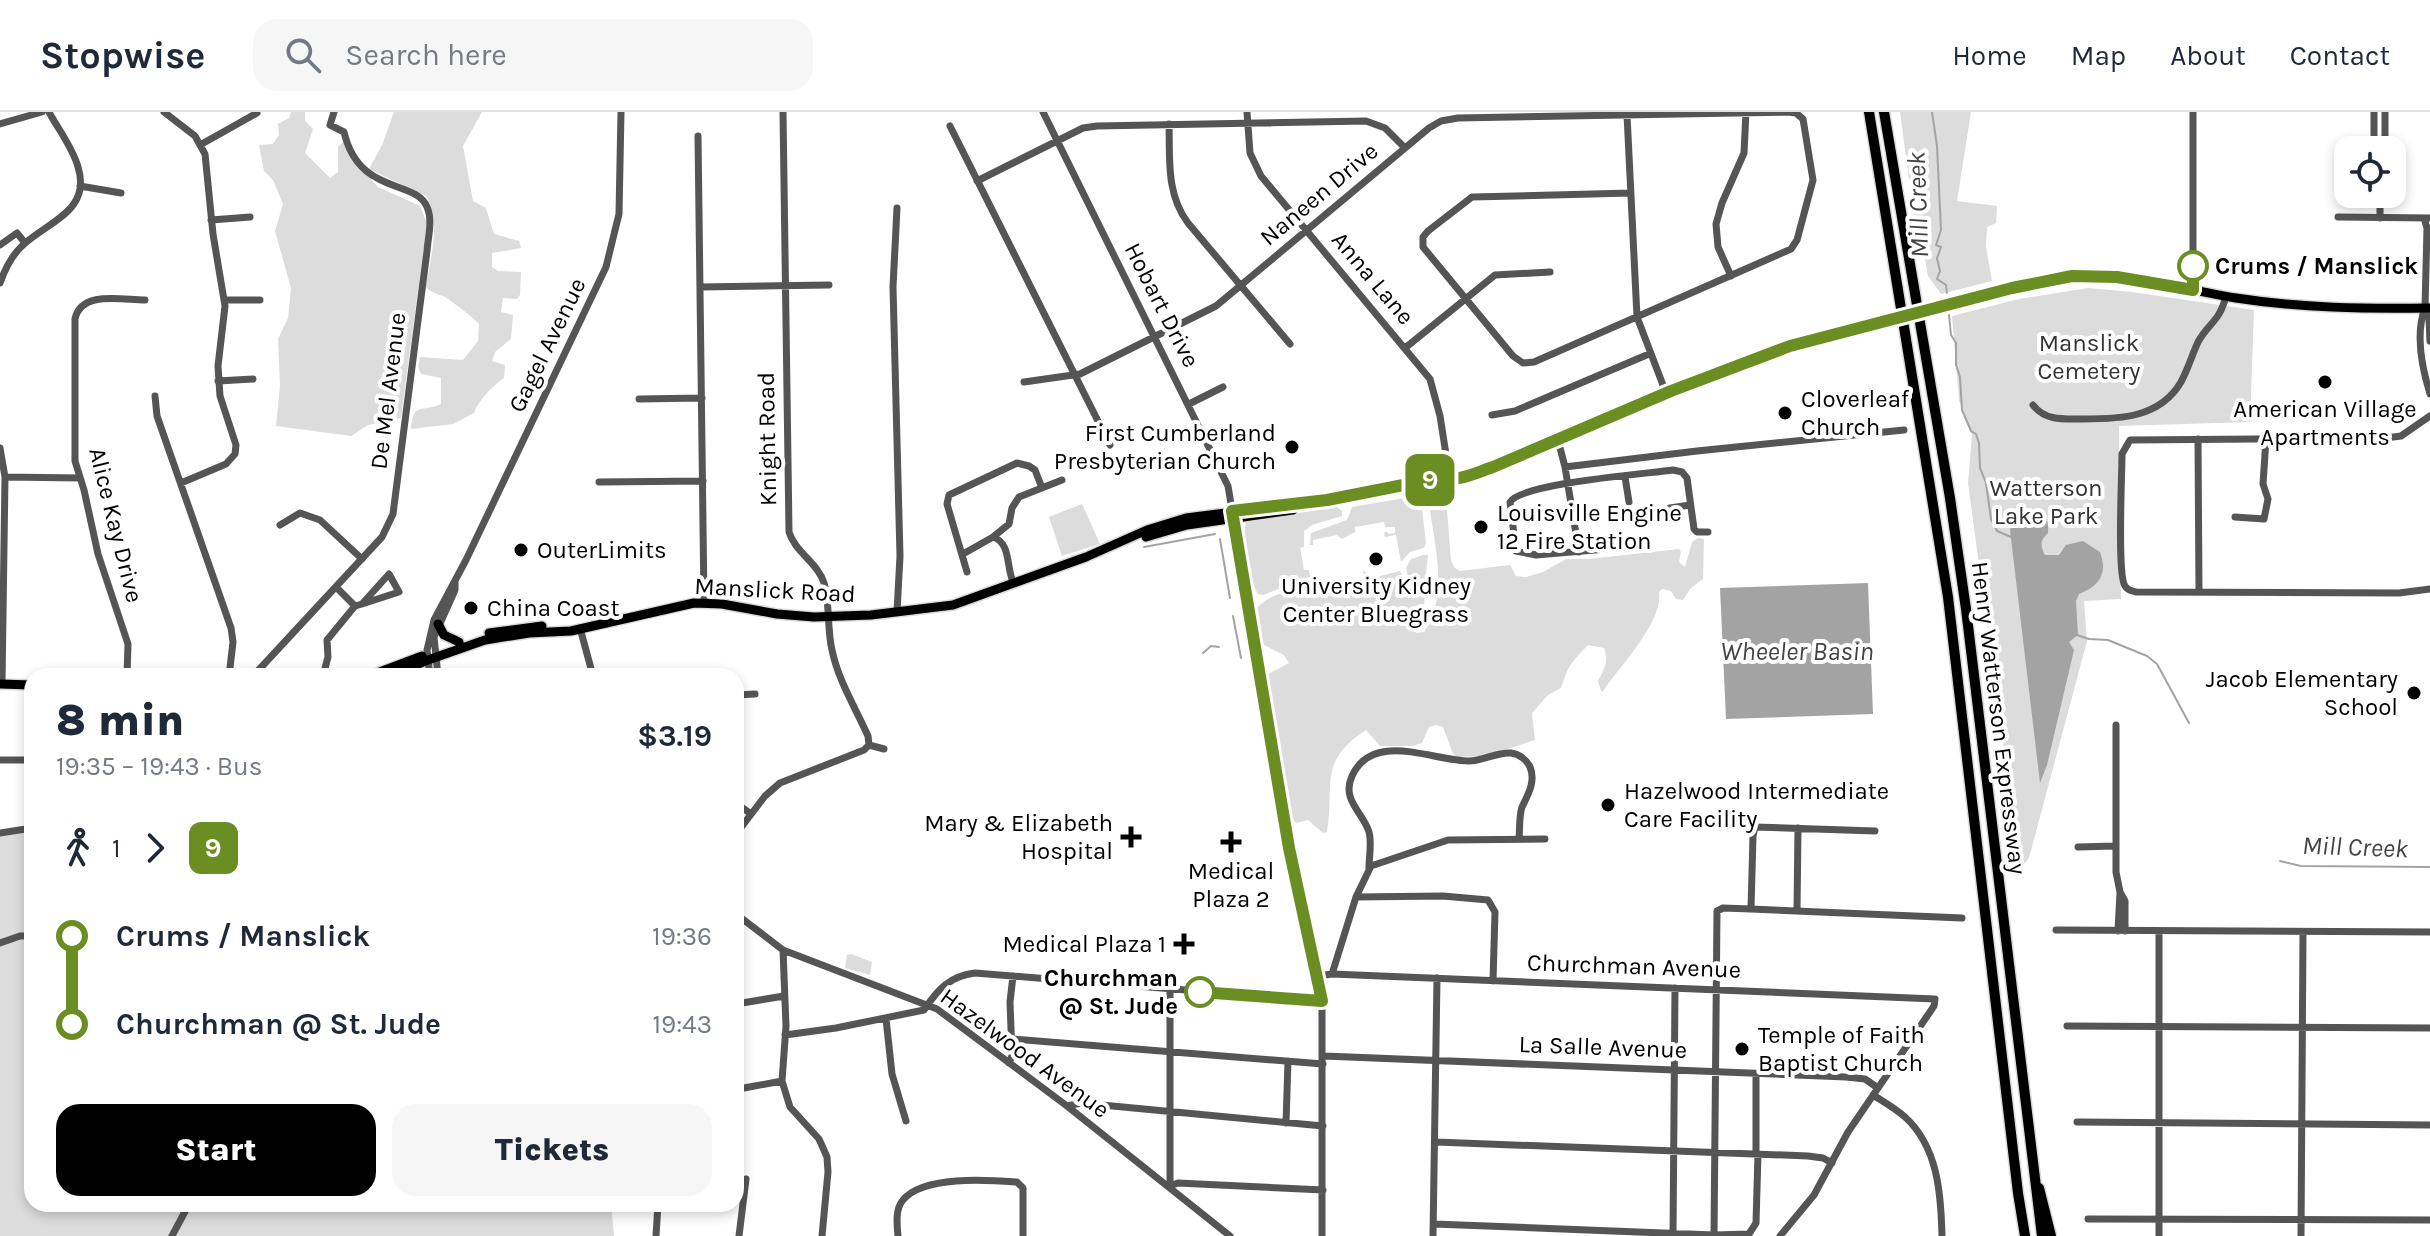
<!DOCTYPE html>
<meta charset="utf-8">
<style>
:root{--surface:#fff;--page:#f6f6f7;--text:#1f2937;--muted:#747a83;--line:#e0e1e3;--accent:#000}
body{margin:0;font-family:Karla,sans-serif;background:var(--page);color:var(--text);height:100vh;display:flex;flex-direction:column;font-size:30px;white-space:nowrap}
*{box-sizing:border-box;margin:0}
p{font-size:26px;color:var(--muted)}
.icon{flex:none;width:44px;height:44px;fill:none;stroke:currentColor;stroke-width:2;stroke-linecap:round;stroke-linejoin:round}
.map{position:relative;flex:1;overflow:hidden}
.drawer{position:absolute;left:24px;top:556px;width:720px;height:544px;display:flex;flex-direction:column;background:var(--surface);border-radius:24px;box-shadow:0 4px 12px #0003}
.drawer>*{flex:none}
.badge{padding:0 16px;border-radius:12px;font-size:28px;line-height:52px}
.tools{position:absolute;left:2334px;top:24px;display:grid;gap:16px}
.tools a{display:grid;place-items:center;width:72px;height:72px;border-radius:16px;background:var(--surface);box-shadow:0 4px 12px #0003;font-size:40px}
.map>.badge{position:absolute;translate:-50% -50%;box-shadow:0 0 0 4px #fff}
.legs{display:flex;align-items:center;gap:12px;height:88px;padding:0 32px;font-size:26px}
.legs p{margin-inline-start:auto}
.head{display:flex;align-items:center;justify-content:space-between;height:136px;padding:0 32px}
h1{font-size:44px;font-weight:800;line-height:60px}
.cta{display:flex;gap:16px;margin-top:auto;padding:16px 32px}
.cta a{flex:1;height:92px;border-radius:24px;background:var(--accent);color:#fff;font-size:32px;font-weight:800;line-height:92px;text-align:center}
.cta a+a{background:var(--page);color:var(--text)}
ul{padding:0 32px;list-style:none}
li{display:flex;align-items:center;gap:28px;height:88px;font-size:30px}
li i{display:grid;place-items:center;width:12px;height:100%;margin:0 10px;background:currentColor}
li i::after{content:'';width:20px;height:20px;margin:-10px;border:6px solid;border-radius:50%;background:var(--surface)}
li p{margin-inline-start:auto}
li:first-child i{background:linear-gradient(#0000 50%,currentColor 0)}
li:last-child i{background:linear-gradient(currentColor 50%,#0000 0)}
header{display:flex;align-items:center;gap:48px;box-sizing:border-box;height:112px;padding:0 40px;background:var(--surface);border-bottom:2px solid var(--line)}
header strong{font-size:38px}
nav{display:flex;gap:44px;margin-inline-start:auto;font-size:28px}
.search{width:560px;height:72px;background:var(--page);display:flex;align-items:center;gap:20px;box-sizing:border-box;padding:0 28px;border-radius:24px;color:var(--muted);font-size:30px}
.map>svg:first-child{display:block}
.green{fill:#dcdcdc}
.water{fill:#a3a3a3}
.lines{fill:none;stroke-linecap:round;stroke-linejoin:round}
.stream{stroke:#a3a3a3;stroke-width:2}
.major-casing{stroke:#dbdbdb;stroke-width:12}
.highway-casing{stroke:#dbdbdb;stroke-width:13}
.minor{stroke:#555;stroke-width:7}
.major{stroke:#000;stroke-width:9}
.highway{stroke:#000;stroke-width:10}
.major-bridge-casing{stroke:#dbdbdb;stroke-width:12;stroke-linecap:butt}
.major-bridge{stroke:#000;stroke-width:9}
.line-1-casing{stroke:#fff;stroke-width:18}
.line-1{stroke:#6b8e23;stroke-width:12}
.stop-1-dot{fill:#fff;stroke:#6b8e23;stroke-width:4}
.poi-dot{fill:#000;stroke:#fff;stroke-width:3}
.labels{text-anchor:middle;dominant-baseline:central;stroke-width:8;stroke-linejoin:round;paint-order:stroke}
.street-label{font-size:24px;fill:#000;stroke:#fff}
.stop-label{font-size:24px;font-weight:bold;fill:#000;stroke:#fff;text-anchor:start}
.park-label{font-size:24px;fill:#333;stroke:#fff}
.poi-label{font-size:24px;fill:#000;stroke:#fff;text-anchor:start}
.water-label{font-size:26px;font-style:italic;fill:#444;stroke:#fff}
</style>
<header>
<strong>Stopwise</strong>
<div class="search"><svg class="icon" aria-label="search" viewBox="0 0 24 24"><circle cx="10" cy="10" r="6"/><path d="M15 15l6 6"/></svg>Search here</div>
<nav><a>Home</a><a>Map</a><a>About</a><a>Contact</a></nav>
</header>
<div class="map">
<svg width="2430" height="1124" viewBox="0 0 2430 1124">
<rect width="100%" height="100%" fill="#fff"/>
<path class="green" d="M291 0H305V9L313 17 305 41 330 66 338 60V35L344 29 352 46 378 75 420 94 427 111 401 306 368 313 351 324 276 314 280 274 278 227 288 206 291 176 275 119 283 92 273 68 264 59 259 33 273 32 279 23 278 12 289 6Z
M394 0H482L463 34 473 89 486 96 494 122 519 129 521 136 492 141V155L498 159 521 160 520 183 517 187 503 186 501 200 513 203 511 227 495 240 492 249 505 253 504 266C492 275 479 287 474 301L453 312 411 317C413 289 422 301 441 292V266L421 262 418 255 420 245 463 248 478 229 479 212C474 206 448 186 443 184 435 181 432 181 426 175 430 146 442 111 426 84L369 57 382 33Z
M1900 0H1971L1957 89 1997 94 1996 111 1987 115 1986 135 1992 169 1941 182 1928 164 1924 142 1916 120Z
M2088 176 2132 180 2254 198 2250 310 2119 314 2121 487 2084 489 2087 529 2029 746 2020 757 1968 371 1972 323 1959 288 1952 204 2019 187Z
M1439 375 1446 385 1451 449 1455 456 1460 459 1510 453 1516 464 1526 465 1543 460 1566 447H1589L1679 437 1681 440 1679 450 1685 455 1692 430 1698 426 1704 427 1703 467 1690 477 1683 488 1676 487 1671 479 1662 477 1659 480C1664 509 1619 555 1603 579H1601L1598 569C1604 558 1609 549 1604 536L1588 533C1571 551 1569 552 1561 576L1548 583 1532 601 1535 628 1486 644 1457 645 1453 642 1443 615 1436 613 1429 615 1422 631 1413 634H1380L1366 618C1317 650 1335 673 1327 720L1323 721 1308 708 1296 711 1289 701 1268 562 1289 551 1284 543 1262 532 1257 496C1268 482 1296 477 1313 473L1314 477 1345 471 1346 473H1361L1364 469 1363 458 1372 466 1400 459 1406 473 1424 481C1427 494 1418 507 1416 521L1424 520C1451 480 1432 426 1428 382L1432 377Z
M1416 384 1421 388 1426 431 1424 436 1410 440 1401 450 1396 423 1385 425 1384 421 1386 419 1389 422 1395 421V415H1385L1384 410 1355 415V420L1342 427 1337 423 1313 428V433H1310L1311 421 1347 408 1352 395Z
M1082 392 1100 432 1062 444 1049 405Z
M1337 395 1342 399V404L1312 413 1304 419V435L1300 436 1304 458H1309L1310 465 1263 483 1258 482C1250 469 1240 421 1247 409Z
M1423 443H1428L1425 470 1420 475 1409 469 1406 456 1411 447Z
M32 718V1092H611L614 1124H0V720Z
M851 842 872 850 870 863 845 856 847 843Z"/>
<path class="water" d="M2032 396C2045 399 2049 408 2048 421 2040 428 2040 434 2045 443H2059L2066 433 2083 429 2100 440C2108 461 2100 474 2079 482L2076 489 2078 523 2069 530 2074 538 2047 653 2040 671 2010 418 2015 404Z
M1868 471 1873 602 1726 607 1720 476Z"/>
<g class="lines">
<path class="stream" d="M1932 0 1937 34 1941 118 1936 133 1941 135 1937 146 1940 159 1937 167 1946 173 1947 181
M1949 203 1951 223 1956 231V253L1960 265 1962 298 1971 319 1976 322 1979 331 1980 356 1986 371 1991 407 1997 419 2011 425
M1220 427 1230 486
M1144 435 1215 422
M1233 504 1241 546
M2077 523 2089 527 2108 528 2147 544 2157 552 2189 611
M1203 541 1211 534 1219 535
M2280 749 2301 754 2430 755"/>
<g class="major-casing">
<path id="major" d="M1943 194C1985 183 2030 167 2074 164 2130 161 2181 177 2236 186 2300 196 2365 197 2430 196
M1418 377 1440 373 1493 355 1671 279 1790 234 1880 211
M1146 425 1187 413 1293 398
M438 512 444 523 459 530
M489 521 542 514
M369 564 422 544
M392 564 428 548 485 528 529 521 571 519 694 491 722 492 777 502 814 505 871 503 953 493 1086 445 1147 418 1186 406 1327 388 1439 366 1450 368
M0 572 32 573"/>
</g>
<g class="highway-casing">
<path id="highway" d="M1869 0 1948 485 2018 1081 2025 1124
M1884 0 1950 386 1966 497 2042 1124
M2039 1076 2051 1124"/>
</g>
<path class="minor" d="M164 0 195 24 205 42 213 122 225 194 218 254 220 284 236 333 235 342 226 352 181 371
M783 0 789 420C795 440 818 451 824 471 830 490 827 518 832 538 838 568 856 597 868 624L869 633
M1043 0 1228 374 1289 736 1322 889V1124
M1247 0 1250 41 1261 64 1430 267 1440 304 1450 368
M1627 3 1637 205 1666 281
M0 12 42 0
M1169 12C1170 47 1166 82 1188 111L1290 232
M950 14 1110 333
M698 24 704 490
M200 33 257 1
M2374 38V0
M2385 38V0
M977 69 1083 16 1097 14 1366 9 1385 16 1405 36
M80 74 121 81
M897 96 893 175 900 444 897 500
M2338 105 2430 106
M2380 106V82
M2424 106 2427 116 2425 196 2429 207 2430 229
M211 108 250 105
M0 133 17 121 25 131
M1731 164 1718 135 1716 112 1722 91 1744 41 1746 0
M0 171C5 157 11 144 22 134 47 110 92 99 78 55 73 36 58 17 49 0
M700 175 829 173
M2193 178V0
M225 188H260
M2425 196C2415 222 2422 256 2430 282
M1405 236 1495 163 1550 160
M218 269 253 267
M1024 270 1080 262 1216 194 1429 16 1441 9 1458 6 1788 0 1796 1 1803 7 1813 68 1797 128 1791 137 1534 250 1523 251 1513 244 1423 135V125L1428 119 1472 85 1631 81
M155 284 157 304 231 516 233 530 229 564
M639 287 702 286
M1189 292 1223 275
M2033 293C2045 309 2064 307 2083 307 2120 307 2160 306 2181 270 2188 257 2192 243 2198 230 2209 210 2219 211 2226 184
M1492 303 1515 299 1649 242
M2430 304 2401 324 2386 326 2130 328 2122 342C2122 362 2117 463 2125 474 2128 479 2131 478 2136 480L2399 481 2430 477
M2198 327 2199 480
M1558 328 1565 355 1697 339 1904 318
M0 336 5 365 2 572
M1565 355 1579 440
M5 365 80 366
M1625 365 1629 390
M599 370 703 369
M1670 396 1690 393
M2235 405 2264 407 2268 387 2263 372 2266 327
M280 413 300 401 320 408 362 447
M993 425C1011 431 1006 454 1013 470
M1606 437 1536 443 1516 439 1510 390C1522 371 1645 362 1673 358L1682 360 1687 366 1694 417 1697 420H1708
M963 442 993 425 1009 412 1012 396 1019 385 1062 368
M967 460 947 392 949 383 1017 351 1029 354 1035 358 1042 376
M336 475 355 494
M580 516 593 564
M127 564 128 532 98 442 84 378 75 349V207C81 178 122 188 145 188
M253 564 382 425 393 402 427 139C428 125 433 108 427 95 416 67 359 84 344 20L330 13 334 0
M323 564 328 545 327 528 355 494 362 492 389 462 399 480 362 492
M430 564 427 538 434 508 466 448 606 155 619 102 621 0
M438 564 434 525 455 478V471
M736 583 755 582
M2116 613V760L2120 780 2125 789V819
M869 633 884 637
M0 648H32
M736 691 751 702
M0 721 32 716
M736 722 765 684 780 671 864 638 869 633
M2078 735 2115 734
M1369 756C1369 745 1372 731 1369 720 1363 700 1341 688 1352 664 1373 618 1433 649 1469 649 1483 649 1497 640 1511 641 1519 642 1527 648 1530 655 1536 669 1528 683 1522 695 1519 704 1520 716 1519 726
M1356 785 1443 784 1488 788 1495 800 1493 869
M736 788 740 793 736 802
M1751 797 1753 724 1755 715 1875 719
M1797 799 1798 716
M736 802 783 838 937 897 1067 994 1230 1124
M2056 818 2430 820
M2118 819 2120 780
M2159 820V1124
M0 831 20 824H32
M783 838 786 914 782 969 790 995 819 1027 827 1045 828 1060 822 1124
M1332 862 1356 785 1371 754 1448 728 1545 727
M1318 864 1332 862 1935 887 1934 894 1848 1020 1814 1083 1780 1124
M1170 877V1074L1178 1071 1323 1078
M736 892 784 884
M886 907 892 962 906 1009
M2067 914 2430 916
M785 923 836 916 924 898C938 877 950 864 975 861L1322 889
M1012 927 1323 952
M1324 944 1846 965 1865 967 1878 976
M1009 951 1012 944 1010 890 1013 864
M744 976 782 969
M1873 983C1884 990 1895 996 1905 1005 1938 1035 1941 1082 1942 1124
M1067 994 1081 991 1323 1014
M2077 1010 2430 1013
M1286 1011 1288 949
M1436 1030 1808 1044 1823 1046 1832 1051
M1756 1042V962
M2088 1107 2430 1108
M1434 1112 1714 1123 1749 1122 1756 1111 1758 1042
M172 1124 189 1092
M656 1124 658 1092
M739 1124 746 1067
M898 1124C897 1113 895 1097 903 1088 923 1063 989 1068 1017 1070L1023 1076V1124
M1433 1124 1437 866
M1673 1124 1675 876
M1714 1124 1717 799 1723 796 1751 797 1962 806
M2301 1124 2303 821"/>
<use href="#major" class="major"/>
<use href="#highway" class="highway"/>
<g class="major-bridge-casing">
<path id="major-bridge" d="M1880 211 1943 194"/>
</g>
<use href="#major-bridge" class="major-bridge"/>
</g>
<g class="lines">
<g class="line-1-casing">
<path id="line-1" d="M1200 880 1322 889 1289 736 1232 399 1327 388 1439 366C1458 370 1475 361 1493 355L1671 279 1790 234 2012 176 2072 164 2117 165 2193 178V154"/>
</g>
<use href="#line-1" class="line-1"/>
</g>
<g class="stop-1-dot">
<circle cx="2193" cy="154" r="14"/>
<circle cx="1200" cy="880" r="14"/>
</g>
<g class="poi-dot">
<circle cx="2325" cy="270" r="8"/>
<circle cx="1785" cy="301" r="8"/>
<circle cx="1292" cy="335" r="8"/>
<circle cx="1481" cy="415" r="8"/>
<circle cx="521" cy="438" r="8"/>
<circle cx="1376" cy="447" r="8"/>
<circle cx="471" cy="496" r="8"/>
<circle cx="2414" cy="581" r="8"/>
<circle cx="1608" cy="693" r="8"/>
<path d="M1127 713h8v8h8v8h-8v8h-8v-8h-8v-8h8z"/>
<path d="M1227 718h8v8h8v8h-8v8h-8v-8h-8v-8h8z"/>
<path d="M1180 820h8v8h8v8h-8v8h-8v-8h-8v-8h8z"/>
<circle cx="1742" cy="937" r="8"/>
</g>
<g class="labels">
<g class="street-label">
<text transform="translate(1319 82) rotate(-40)">Naneen Drive</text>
<text transform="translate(1373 166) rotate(50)">Anna Lane</text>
<text transform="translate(1162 193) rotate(63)">Hobart Drive</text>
<text transform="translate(547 233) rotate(-64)">Gagel Avenue</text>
<text transform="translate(388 279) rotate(-83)">De Mel Avenue</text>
<text transform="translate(767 327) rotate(-91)">Knight Road</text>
<text transform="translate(116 413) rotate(76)">Alice Kay Drive</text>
<text transform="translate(775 478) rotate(3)">Manslick Road</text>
<text transform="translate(1999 606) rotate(83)">Henry Watterson Expressway</text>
<text transform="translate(1634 854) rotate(2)">Churchman Avenue</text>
<text transform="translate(1603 935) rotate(2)">La Salle Avenue</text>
<text transform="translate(1025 941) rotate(36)">Hazelwood Avenue</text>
</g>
<g class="stop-label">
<text x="2215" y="154">Crums / Manslick</text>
<text x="1178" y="866" text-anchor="end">Churchman<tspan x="1178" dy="28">@ St. Jude</tspan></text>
</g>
<g class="park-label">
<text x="2089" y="231">Manslick<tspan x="2089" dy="28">Cemetery</tspan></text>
<text x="2046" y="376">Watterson<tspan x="2046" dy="28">Lake Park</tspan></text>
</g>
<g class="poi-label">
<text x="1801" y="287">Cloverleaf<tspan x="1801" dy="28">Church</tspan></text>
<text x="2325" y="297" text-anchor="middle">American Village<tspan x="2325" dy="28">Apartments</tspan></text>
<text x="1276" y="321" text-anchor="end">First Cumberland<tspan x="1276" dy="28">Presbyterian Church</tspan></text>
<text x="1497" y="401">Louisville Engine<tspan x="1497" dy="28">12 Fire Station</tspan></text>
<text x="537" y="438">OuterLimits</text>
<text x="1376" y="474" text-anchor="middle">University Kidney<tspan x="1376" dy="28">Center Bluegrass</tspan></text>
<text x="487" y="496">China Coast</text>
<text x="2398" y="567" text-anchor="end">Jacob Elementary<tspan x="2398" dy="28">School</tspan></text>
<text x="1624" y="679">Hazelwood Intermediate<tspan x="1624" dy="28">Care Facility</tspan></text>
<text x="1113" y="711" text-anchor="end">Mary &amp; Elizabeth<tspan x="1113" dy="28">Hospital</tspan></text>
<text x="1231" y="759" text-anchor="middle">Medical<tspan x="1231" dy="28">Plaza 2</tspan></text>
<text x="1166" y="832" text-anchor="end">Medical Plaza 1</text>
<text x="1758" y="923">Temple of Faith<tspan x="1758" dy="28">Baptist Church</tspan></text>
</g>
<g class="water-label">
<text transform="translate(1918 93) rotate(-92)">Mill Creek</text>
<text x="1797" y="539">Wheeler Basin</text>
<text transform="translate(2355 735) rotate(2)">Mill Creek</text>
</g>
</g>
</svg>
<div class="tools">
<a><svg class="icon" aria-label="locate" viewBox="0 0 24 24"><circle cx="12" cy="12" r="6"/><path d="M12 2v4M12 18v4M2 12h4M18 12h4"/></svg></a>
</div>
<b class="badge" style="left:1430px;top:368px;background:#6b8e23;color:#fff">9</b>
<section class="drawer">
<div class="head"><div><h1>8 min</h1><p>19:35 – 19:43 · Bus</p></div><b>$3.19</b></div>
<div class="legs"><svg class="icon" aria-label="walk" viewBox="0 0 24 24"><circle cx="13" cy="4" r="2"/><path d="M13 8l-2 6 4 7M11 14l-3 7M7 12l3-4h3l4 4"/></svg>1<svg class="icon" aria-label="forward" viewBox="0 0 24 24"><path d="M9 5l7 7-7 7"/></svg><b class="badge" style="background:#6b8e23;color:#fff">9</b></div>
<ul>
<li><i style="color:#6b8e23"></i><b>Crums / Manslick</b><p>19:36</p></li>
<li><i style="color:#6b8e23"></i><b>Churchman @ St. Jude</b><p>19:43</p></li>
</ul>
<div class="cta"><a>Start</a><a>Tickets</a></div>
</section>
</div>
